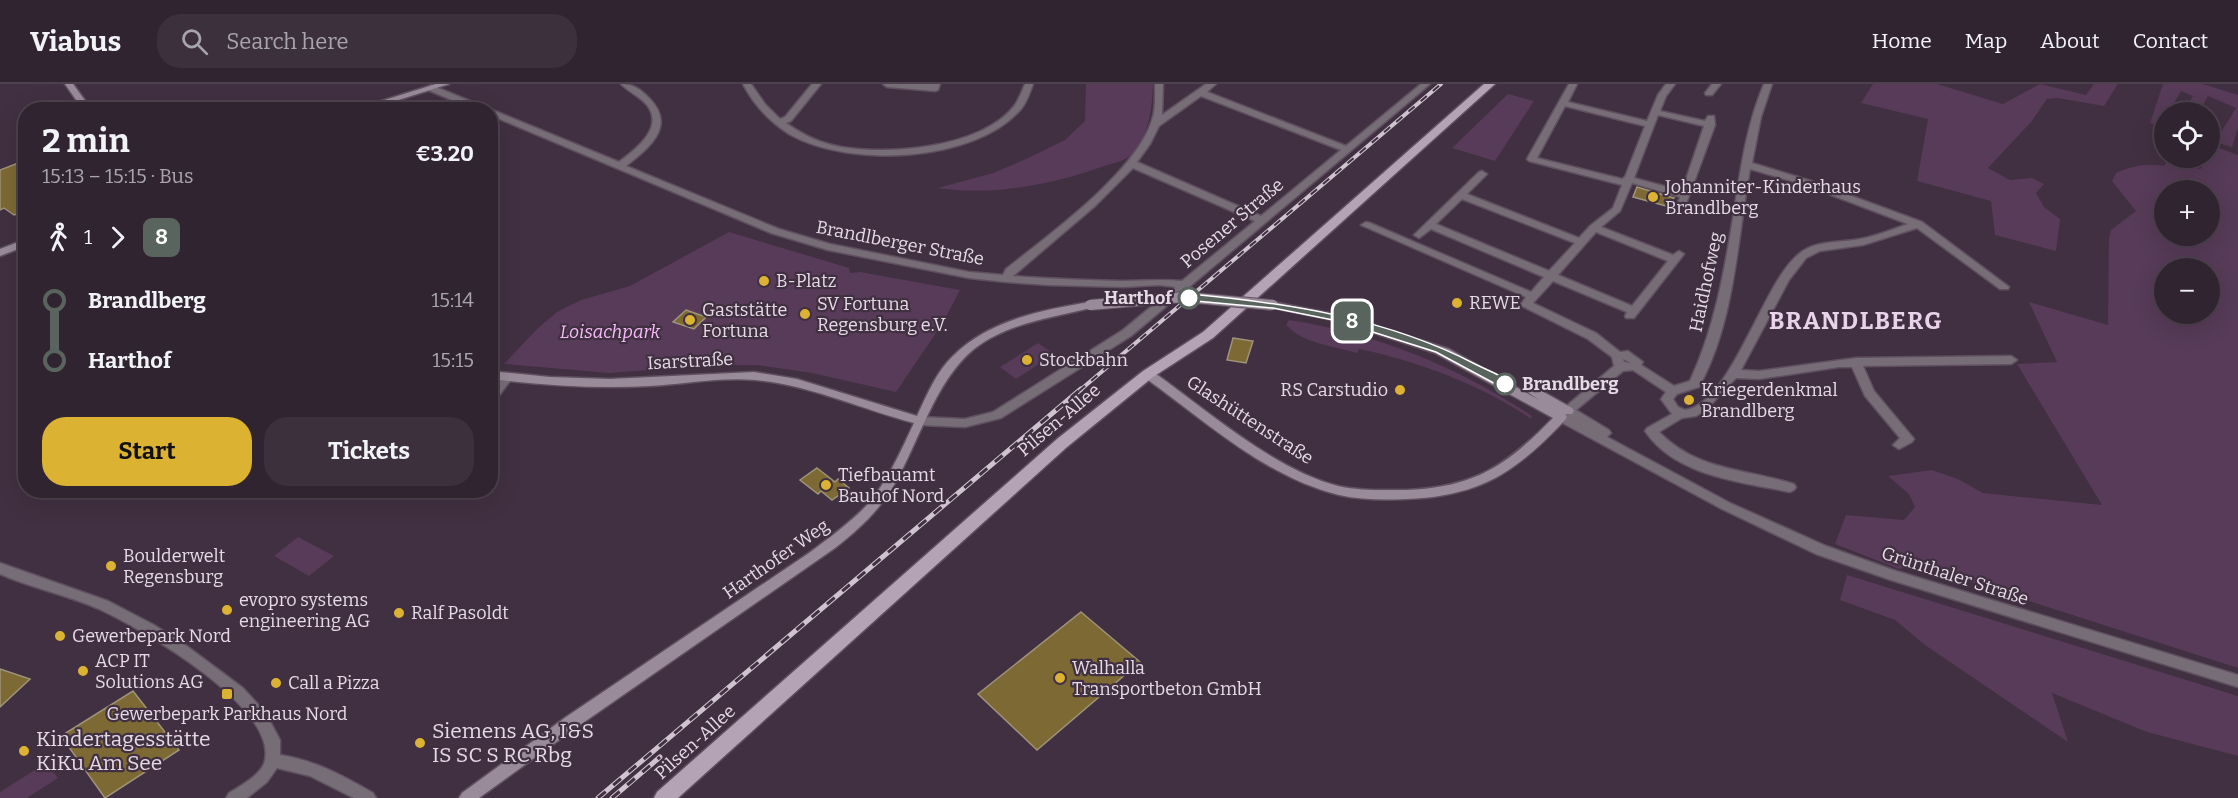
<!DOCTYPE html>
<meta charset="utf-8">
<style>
:root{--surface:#312431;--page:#3d303d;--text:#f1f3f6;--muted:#a8a4ab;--line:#4c414d;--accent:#dcb233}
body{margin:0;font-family:Bitter,serif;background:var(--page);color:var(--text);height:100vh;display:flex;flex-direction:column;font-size:22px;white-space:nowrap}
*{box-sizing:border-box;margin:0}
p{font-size:20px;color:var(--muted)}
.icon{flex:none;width:33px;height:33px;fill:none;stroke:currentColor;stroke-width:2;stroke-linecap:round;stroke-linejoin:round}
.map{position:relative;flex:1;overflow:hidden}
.panel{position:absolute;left:18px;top:18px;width:480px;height:396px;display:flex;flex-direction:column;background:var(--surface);border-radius:24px;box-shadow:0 6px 24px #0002,0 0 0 2px var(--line)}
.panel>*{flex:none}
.badge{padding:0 12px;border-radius:9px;font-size:21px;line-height:39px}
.controls{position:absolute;left:2154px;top:18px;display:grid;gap:12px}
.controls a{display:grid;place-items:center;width:66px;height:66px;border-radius:50%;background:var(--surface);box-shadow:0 6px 24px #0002,0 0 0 2px var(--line);font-size:30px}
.map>.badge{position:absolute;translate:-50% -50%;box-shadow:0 0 0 3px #fff}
.legs{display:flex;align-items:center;gap:9px;height:66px;padding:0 24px;font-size:20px}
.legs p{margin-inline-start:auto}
.headline{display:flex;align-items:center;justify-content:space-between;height:102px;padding:0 24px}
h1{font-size:33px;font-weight:700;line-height:45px}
.primary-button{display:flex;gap:12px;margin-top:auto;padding:12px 24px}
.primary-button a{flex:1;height:69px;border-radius:24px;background:var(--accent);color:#111;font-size:24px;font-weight:700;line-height:69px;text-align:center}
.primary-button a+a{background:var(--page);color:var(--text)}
ul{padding:0 24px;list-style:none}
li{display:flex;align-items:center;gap:21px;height:60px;font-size:22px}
li i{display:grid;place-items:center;width:9px;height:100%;margin:0 8px;background:currentColor}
li i::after{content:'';width:15px;height:15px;margin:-8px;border:4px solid;border-radius:50%;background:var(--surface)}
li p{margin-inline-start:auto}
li:first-child i{background:linear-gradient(#0000 50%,currentColor 0)}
li:last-child i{background:linear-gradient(currentColor 50%,#0000 0)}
header{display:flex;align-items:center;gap:36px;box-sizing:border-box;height:84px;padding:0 30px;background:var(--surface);border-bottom:2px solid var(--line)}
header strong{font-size:28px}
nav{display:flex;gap:33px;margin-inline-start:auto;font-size:21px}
.search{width:420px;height:54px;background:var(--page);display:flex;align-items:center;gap:15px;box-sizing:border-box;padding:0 21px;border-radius:24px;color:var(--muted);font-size:22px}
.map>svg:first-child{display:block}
.green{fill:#573b58;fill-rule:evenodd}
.building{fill:#7d6933;stroke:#9e947a;stroke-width:1.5}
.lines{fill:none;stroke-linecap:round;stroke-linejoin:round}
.street-casing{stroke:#5f4f5f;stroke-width:3}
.secondary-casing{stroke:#5f4f5f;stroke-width:3}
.primary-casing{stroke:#5f4f5f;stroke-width:3}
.street{fill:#766d76;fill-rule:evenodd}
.secondary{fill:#998b99;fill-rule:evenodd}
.primary{fill:#b4a2b5;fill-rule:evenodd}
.rail-far1-casing{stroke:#cfc3cf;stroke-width:4}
.rail-casing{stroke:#cfc3cf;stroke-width:5}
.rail-far1{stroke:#413041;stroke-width:2;stroke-dasharray:8;stroke-linecap:butt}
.rail{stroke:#413041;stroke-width:3;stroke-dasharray:10;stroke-linecap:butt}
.secondary-bridge-casing{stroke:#5f4f5f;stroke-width:12;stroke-linecap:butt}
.secondary-bridge{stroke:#998b99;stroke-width:10}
.line-1{fill:#59645e;stroke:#fff;stroke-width:1.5}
.poi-dot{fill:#dcb233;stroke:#413041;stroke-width:2}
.stop-1-dot{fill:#fff;stroke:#59645e;stroke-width:3}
.labels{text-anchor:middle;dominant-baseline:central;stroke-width:4.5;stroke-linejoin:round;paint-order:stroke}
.poi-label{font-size:18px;fill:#e5dae5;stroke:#413041;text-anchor:start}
.street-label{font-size:18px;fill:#e5dae5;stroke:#413041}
.stop-label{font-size:18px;font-weight:bold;fill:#e5dae5;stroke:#413041;text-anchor:end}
.park-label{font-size:18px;font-style:italic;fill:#f8bbfa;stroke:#413041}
.near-poi-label{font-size:21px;fill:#e5dae5;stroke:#413041;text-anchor:start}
.district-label{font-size:24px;font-weight:bold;letter-spacing:1.5px;fill:#e9d3ea;stroke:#413041}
</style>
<header>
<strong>Viabus</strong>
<div class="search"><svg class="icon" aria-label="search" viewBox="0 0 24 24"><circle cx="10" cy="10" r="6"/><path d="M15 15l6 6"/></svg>Search here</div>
<nav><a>Home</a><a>Map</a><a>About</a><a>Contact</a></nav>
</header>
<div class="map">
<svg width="2238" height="714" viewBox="0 0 2238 714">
<rect width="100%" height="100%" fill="#413041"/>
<path class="green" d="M1086 0H1153C1152 25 1150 48 1133 69 1126 77 1114 79 1104 82 1052 101 993 112 938 104L993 89 1026 75 1065 56 1085 37Z
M1873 0H1937L2003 20 2040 0 2086 11 2094 0H2118L2104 22 2058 14 2047 15 2031 38 1988 84 2010 96 2032 94 2044 100 2036 109 2044 123 2060 135 2056 167 1995 151 1991 117 1917 97 1928 35 1861 19Z
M2163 0H2203L2238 11V44L2232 63 2215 58 2236 24 2208 12 2199 28H2183L2193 12 2181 7 2169 28H2164L2162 42 2150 39Z
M1508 10 1534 17 1495 77 1452 64Z
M2219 64 2238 71V584L1917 481 1899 485 1835 460 1846 431 1904 436 1915 423 1909 410 1888 392 1932 386 1958 395 1983 409 2102 421 2017 280 2057 278 2029 218 2108 241 2109 154 2111 146 2136 127 2112 97 2116 89C2132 82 2147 79 2164 82L2169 74 2200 85ZM2164 106H2210V152H2164ZM2164 184H2210V230H2164Z
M729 148 849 184 850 189 860 188 960 206 944 237 896 308 812 289 757 281H717L609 289 504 280 537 245 557 228 581 216 630 202Z
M1289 236C1376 249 1460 284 1532 332L1531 335C1482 301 1417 277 1359 265L1357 269C1333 262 1304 260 1286 241Z
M1038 259 1054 270 1016 295 1000 283Z
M298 453 334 472 309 492 274 472Z
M1847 491 2238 612V672L2147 648 2052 609 2068 658 1925 561 1895 536 1840 516Z
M46 679 58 694 27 714H0V708Z"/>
<path class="building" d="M26 76V127L14 131 4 124 0 126V86Z
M1637 103 1674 114 1670 123 1633 113Z
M686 226 706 233 694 245 673 238Z
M1233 254 1253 257 1246 279 1227 276Z
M817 384 835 398 838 395 849 404 832 416 821 407 818 410 800 396Z
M1081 528 1140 578 1037 666 978 610Z
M0 585 30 595 0 623Z
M133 607 179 666 105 714 61 652Z"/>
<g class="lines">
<g class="street-casing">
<path id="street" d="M621 0C633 0 640 5 649 14 677 42 649 64 626 82L779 145 830 160 969 188 1003 191 1006 185C1050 150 1136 88 1152 36 1156 25 1155 12 1155 0H1163L1162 31 1206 0H1216L1207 8 1346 62 1421 0H1430L1131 252 1001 334 965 343 921 341 915 337 921 333 965 335 993 328 1123 246 1175 203 1159 201 1124 203 1048 201 1006 198 969 194 828 166 771 149 490 31V25L619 78C635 66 665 44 647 21 639 12 629 8 621 0ZM1201 12 1341 66 1261 132 1137 78 1150 60 1159 42ZM1133 84 1255 137 1182 197C1162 195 1142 197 1121 197 1085 196 1049 195 1013 192L1095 122Z
M743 0H751L765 20 780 35 785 33 812 0H821L791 37 786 39C800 49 815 57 832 61 880 73 983 65 1015 21 1019 15 1022 7 1025 0H1033C1030 8 1027 18 1021 25 975 79 848 84 789 50 769 37 754 21 743 0Z
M883 0H940L938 6 935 7 887 3Z
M1569 0H1577L1568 18 1647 37 1658 11 1666 0H1675L1666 12 1660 27 1705 37 1708 32H1714L1715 41 1686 120H1680L1678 118 1680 113 1632 99 1620 127 1601 143 1673 171 1679 167 1684 170 1634 234H1626L1625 232 1627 228 1553 197 1533 219 1596 249 1620 268 1628 267 1643 278 1641 281 1674 302 1690 297C1714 245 1724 190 1733 134 1740 89 1746 42 1764 0H1772L1761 33 1752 79 1811 97 1922 138 2009 203 2008 205H2000L1917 144 1863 161 1820 167 1806 174 1789 196 1741 286 1759 287 1856 274 2011 272 2017 276 2011 280 1863 282 1874 307 1914 355 1912 358 1899 365 1893 361 1900 354 1865 312 1852 283H1839L1759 295 1736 294 1706 326 1696 332 1682 334 1659 348C1699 388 1744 384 1794 400L1796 403 1794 406 1790 408C1741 398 1675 392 1645 347L1647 344 1672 330 1661 315 1666 308 1633 286 1623 287 1576 326 1609 346 1611 349 1607 353 1730 419 1826 462 1893 486 2238 591V603L1891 496 1816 470 1722 425 1557 336 1555 333 1557 330 1614 282 1612 273 1588 255 1522 222 1521 220 1526 213 1361 141 1366 138 1370 139 1531 208 1544 193 1431 145 1419 154 1414 151 1479 88 1482 87 1487 90 1467 110 1579 154 1590 142 1613 124 1622 101 1529 77 1527 75ZM1565 22 1645 42 1625 93 1622 95 1537 74ZM1658 31 1704 42 1682 107 1634 94ZM1750 85 1805 101 1908 140C1893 145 1877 152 1860 155 1840 159 1815 156 1799 170 1762 199 1732 319 1685 326L1678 323 1673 315 1677 310 1699 303C1735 237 1737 157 1750 85ZM1462 115 1575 159 1549 187 1436 140ZM1596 148 1668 177 1632 222 1558 191ZM1623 275 1631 279 1624 278Z
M1712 0H1721L1712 11H1706L1705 9Z
M431 1 487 24 488 26H475L428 6 427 4Z
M507 289 513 293 494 318 490 319C490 307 495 294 507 289Z
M0 479 108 517 154 541 184 560 243 604 265 628 280 656V671C314 676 344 692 373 709L376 714H354L310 692 277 684 267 698 247 714H226L229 709C240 702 263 690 265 676 276 622 142 545 99 525 67 511 32 504 0 490Z"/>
</g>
<g class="secondary-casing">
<path id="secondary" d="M65 0H73L92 26H83Z
M436 0H449L367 26H352Z
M26 155V162L0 172V165Z
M1090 218 1094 219 1095 221 1094 223C1053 234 1009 238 974 265 935 297 919 358 894 401 879 427 858 446 835 464L577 643 479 714H459L462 709 566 633 809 469C829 454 850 439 867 421 887 398 901 367 914 339 861 325 810 301 755 296 720 293 685 300 650 302 597 305 543 301 490 295V287L550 293 610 295 754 288 797 295 917 332C927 311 936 288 953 272 989 236 1042 226 1090 218Z
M1273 218 1344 232 1449 265 1539 316 1523 305 1525 302H1533L1572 324 1574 327 1572 330H1565L1567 333 1565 336C1516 388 1481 412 1407 415 1384 416 1361 416 1339 411 1265 393 1204 336 1144 293L1142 290 1144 287H1152C1207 326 1273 385 1338 402 1360 407 1384 406 1406 406 1475 403 1506 382 1553 334L1435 269 1338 237 1269 223 1268 221 1269 219Z"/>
</g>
<g class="primary-casing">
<path id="primary" d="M1484 0H1495L1213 254 1153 293 1067 363 678 714H654L657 708 1057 355 1143 287 1203 248Z"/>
</g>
<use href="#street" class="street"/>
<use href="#secondary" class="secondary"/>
<use href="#primary" class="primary"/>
<g class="rail-far1-casing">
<path id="rail-far1" d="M1079 307 1441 0"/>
</g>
<g class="rail-casing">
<path id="rail" d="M598 714 1081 305
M612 714 660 673"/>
</g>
<use href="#rail-far1" class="rail-far1"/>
<use href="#rail" class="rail"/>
<g class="secondary-bridge-casing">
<path id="secondary-bridge" d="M1090 221 1184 213 1273 221"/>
</g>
<use href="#secondary-bridge" class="secondary-bridge"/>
</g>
<path class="line-1" d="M1189 210C1288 219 1386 234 1475 280 1486 286 1503 291 1511 300L1509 303H1501L1436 268 1338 237 1273 224 1185 216V211Z"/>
<g class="poi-dot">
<circle cx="1653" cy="113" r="6"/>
<circle cx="764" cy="197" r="6"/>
<circle cx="1457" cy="219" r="6"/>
<circle cx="805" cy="230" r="6"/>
<circle cx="690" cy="236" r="6"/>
<circle cx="1027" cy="276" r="6"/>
<circle cx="1400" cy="306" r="6"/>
<circle cx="1689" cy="316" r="6"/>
<circle cx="826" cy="401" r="6"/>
<circle cx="111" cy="482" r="6"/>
<circle cx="227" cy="526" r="6"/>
<circle cx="399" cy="529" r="6"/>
<circle cx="60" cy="552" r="6"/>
<circle cx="83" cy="587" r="6"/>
<circle cx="1060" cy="594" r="6"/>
<circle cx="276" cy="599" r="6"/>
<rect x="221" y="604" width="12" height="12" rx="3"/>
<circle cx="420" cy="659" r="6"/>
<circle cx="24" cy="667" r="6"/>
</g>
<g class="stop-1-dot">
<circle cx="1189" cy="214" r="10"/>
<circle cx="1505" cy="300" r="10"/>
</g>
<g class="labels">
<g class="poi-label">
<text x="1665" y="103">Johanniter-Kinderhaus<tspan x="1665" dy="21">Brandlberg</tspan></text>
<text x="776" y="197">B-Platz</text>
<text x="1469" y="219">REWE</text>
<text x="817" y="220">SV Fortuna<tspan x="817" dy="21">Regensburg e.V.</tspan></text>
<text x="702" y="226">Gaststätte<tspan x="702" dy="21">Fortuna</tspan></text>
<text x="1039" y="276">Stockbahn</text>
<text x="1388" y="306" text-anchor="end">RS Carstudio</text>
<text x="1701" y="306">Kriegerdenkmal<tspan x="1701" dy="21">Brandlberg</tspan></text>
<text x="838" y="391">Tiefbauamt<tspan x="838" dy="21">Bauhof Nord</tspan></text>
<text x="123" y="472">Boulderwelt<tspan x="123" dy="21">Regensburg</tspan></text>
<text x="239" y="516">evopro systems<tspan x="239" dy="21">engineering AG</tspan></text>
<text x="411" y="529">Ralf Pasoldt</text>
<text x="72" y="552">Gewerbepark Nord</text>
<text x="95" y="577">ACP IT<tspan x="95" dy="21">Solutions AG</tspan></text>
<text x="1072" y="584">Walhalla<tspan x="1072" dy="21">Transportbeton GmbH</tspan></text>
<text x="288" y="599">Call a Pizza</text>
<text x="227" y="630" text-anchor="middle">Gewerbepark Parkhaus Nord</text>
</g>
<g class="street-label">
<text transform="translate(1232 139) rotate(-40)">Posener Straße</text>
<text transform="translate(900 159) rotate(11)">Brandlberger Straße</text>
<text transform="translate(1706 198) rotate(-78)">Haidhofweg</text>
<text transform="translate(690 277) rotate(-3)">Isarstraße</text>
<text transform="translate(1059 336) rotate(-40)">Pilsen-Allee</text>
<text transform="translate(1250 336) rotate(33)">Glashüttenstraße</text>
<text transform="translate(776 475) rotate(-35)">Harthofer Weg</text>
<text transform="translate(1955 492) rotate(18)">Grünthaler Straße</text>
<text transform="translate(695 658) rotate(-42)">Pilsen-Allee</text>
</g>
<g class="stop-label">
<text x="1172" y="214">Harthof</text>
<text x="1522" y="300" text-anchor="start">Brandlberg</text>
</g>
<g class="park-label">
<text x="610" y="248">Loisachpark</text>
</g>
<g class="near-poi-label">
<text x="432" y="647">Siemens AG, I&amp;S<tspan x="432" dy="24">IS SC S RC Rbg</tspan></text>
<text x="36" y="655">Kindertagesstätte<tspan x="36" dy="24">KiKu Am See</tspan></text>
</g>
<g class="district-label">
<text x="1856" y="237">BRANDLBERG</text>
</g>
</g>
</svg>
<div class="controls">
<a><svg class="icon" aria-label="locate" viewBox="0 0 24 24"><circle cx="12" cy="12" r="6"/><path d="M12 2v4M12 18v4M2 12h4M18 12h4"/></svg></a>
<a>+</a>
<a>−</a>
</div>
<b class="badge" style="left:1352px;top:237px;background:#59645e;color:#fff">8</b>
<section class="panel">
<div class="headline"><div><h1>2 min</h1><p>15:13 – 15:15 · Bus</p></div><b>€3.20</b></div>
<div class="legs"><svg class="icon" aria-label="walk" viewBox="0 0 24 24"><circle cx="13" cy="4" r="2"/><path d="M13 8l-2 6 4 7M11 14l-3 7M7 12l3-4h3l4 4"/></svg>1<svg class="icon" aria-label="forward" viewBox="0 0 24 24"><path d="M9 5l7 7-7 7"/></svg><b class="badge" style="background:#59645e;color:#fff">8</b></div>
<ul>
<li><i style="color:#59645e"></i><b>Brandlberg</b><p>15:14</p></li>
<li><i style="color:#59645e"></i><b>Harthof</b><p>15:15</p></li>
</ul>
<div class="primary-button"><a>Start</a><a>Tickets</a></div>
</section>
</div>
